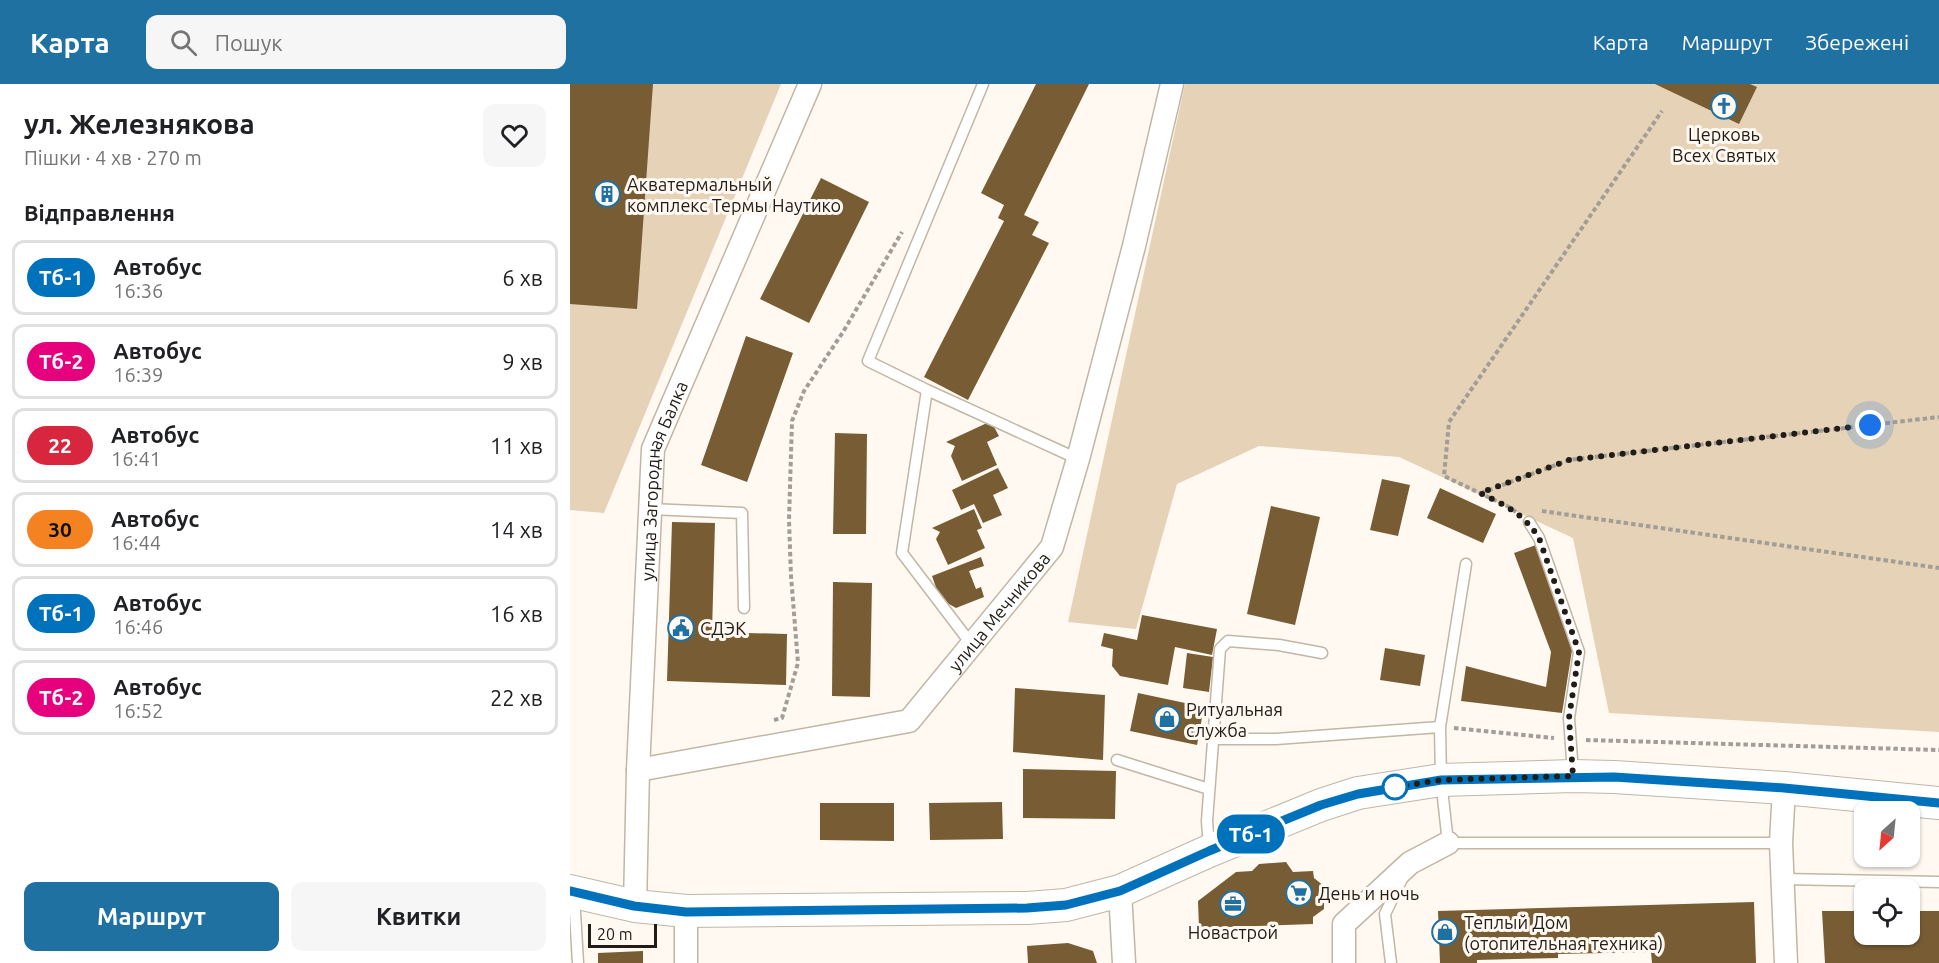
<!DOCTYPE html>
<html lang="uk">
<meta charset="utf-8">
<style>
:root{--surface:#fff;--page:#f6f6f6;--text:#202124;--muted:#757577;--line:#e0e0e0;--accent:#1f71a2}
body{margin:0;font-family:Ubuntu,sans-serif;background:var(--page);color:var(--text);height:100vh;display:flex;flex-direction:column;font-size:22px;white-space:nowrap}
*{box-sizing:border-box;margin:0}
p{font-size:20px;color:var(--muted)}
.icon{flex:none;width:33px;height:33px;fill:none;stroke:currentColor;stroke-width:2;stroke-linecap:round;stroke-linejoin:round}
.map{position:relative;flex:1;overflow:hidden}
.sheet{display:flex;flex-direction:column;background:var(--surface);width:570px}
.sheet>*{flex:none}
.badge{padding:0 12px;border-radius:20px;font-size:21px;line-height:39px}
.needle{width:39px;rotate:207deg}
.fabs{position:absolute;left:1284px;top:717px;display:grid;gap:12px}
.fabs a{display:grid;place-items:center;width:66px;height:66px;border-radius:12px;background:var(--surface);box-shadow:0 2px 4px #0004;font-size:30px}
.scale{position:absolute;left:18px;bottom:15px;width:69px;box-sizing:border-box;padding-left:6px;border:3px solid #211d16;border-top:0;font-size:16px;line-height:21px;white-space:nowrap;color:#211d16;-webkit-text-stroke:4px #fff9f2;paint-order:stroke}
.you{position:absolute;width:30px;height:30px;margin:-15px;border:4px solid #fff;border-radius:50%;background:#1a73e8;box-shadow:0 0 0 9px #1a73e833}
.map>.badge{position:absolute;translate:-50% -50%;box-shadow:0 0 0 3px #fff}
h2{padding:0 24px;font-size:22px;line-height:54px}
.round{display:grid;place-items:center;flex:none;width:63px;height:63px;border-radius:12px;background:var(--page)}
.head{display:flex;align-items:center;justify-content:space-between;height:102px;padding:0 24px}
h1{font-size:28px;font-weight:700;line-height:45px}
.button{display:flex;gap:12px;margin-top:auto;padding:12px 24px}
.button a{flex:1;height:69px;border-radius:12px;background:var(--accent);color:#fff;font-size:24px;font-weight:700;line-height:69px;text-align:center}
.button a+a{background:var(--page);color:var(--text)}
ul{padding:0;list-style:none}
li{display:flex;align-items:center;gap:18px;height:75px;margin:0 12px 9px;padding:0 12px;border:3px solid var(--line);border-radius:12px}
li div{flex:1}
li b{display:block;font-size:22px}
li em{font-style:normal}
li .badge{min-width:66px;font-weight:700;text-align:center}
header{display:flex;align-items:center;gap:36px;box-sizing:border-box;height:84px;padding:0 30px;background:var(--accent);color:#fff}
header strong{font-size:28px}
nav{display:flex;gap:33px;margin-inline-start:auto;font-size:21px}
.search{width:420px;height:54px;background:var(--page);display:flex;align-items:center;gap:15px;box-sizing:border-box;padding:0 21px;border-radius:12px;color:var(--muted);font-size:22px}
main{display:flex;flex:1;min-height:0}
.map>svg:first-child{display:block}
.green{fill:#e6d2b6}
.building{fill:#785c33}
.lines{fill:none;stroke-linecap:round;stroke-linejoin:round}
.lane-casing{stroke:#c2b6a5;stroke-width:13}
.street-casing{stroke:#c2b6a5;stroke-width:25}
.secondary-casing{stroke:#c2b6a5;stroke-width:34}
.path{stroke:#a29d96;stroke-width:4;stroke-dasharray:4.5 3;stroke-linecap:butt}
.lane{stroke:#fff;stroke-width:10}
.street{stroke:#fff;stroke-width:22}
.secondary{stroke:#fff;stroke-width:32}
.line-casing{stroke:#fff;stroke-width:14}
.line{stroke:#0072bc;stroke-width:9}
.walk{stroke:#211d16;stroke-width:6;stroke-dasharray:0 10.8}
.stop-dot{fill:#fff;stroke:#0072bc;stroke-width:3}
.labels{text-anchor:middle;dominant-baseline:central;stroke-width:6;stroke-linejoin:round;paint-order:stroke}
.poi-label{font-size:18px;fill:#211d16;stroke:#fff9f2;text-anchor:start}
.street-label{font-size:18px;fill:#211d16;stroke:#fff9f2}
</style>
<header>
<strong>Карта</strong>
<div class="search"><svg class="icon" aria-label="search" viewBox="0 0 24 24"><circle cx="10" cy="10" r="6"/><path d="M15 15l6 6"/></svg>Пошук</div>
<nav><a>Карта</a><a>Маршрут</a><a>Збережені</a></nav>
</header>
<main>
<section class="sheet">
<div class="head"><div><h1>ул. Железнякова</h1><p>Пішки · 4 хв · 270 m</p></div><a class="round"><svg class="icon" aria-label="heart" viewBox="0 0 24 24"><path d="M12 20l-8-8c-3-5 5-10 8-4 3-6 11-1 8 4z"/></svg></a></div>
<h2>Відправлення</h2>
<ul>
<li><span class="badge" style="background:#0072bc;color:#fff">Тб-1</span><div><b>Автобус</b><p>16:36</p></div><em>6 хв</em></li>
<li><span class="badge" style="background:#e6007e;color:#fff">Тб-2</span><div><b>Автобус</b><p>16:39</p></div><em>9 хв</em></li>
<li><span class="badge" style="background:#d7263d;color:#fff">22</span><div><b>Автобус</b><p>16:41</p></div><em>11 хв</em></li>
<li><span class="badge" style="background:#f58220;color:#111">30</span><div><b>Автобус</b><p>16:44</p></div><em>14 хв</em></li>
<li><span class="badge" style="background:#0072bc;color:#fff">Тб-1</span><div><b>Автобус</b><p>16:46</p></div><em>16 хв</em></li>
<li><span class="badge" style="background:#e6007e;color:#fff">Тб-2</span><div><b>Автобус</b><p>16:52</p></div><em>22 хв</em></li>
</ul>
<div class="button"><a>Маршрут</a><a>Квитки</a></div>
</section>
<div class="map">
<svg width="1369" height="879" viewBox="0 0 1369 879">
<rect width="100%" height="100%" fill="#fff9f2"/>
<path class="green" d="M0 0H211L34 429 0 426Z
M615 0H1369V648L1039 629 1003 454 829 373 689 362 607 400 566 545 498 538Z"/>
<path class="building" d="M0 0H83L67 225 0 220Z
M466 0H519L454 131 469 138 462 151 479 159 398 316 354 293 434 137 428 134 434 121 411 109Z
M1085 0H1180L1187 3 1169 40Z
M251 94 299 118 239 239 190 215Z
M176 252 223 269 177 398 131 381Z
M417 339 424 343 429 352 417 358 427 381 392 397 381 372 385 362 376 358Z
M265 349 297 350 296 450H263Z
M428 384 438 404 423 411 432 431 413 439 404 420 391 426 382 406Z
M812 395 840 401 828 452 800 446Z
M870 404 926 430 913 459 857 434Z
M701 422 750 433 725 541 677 530Z
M404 425 412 444 407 446 415 464 378 481 366 455 370 448 362 444Z
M102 438 145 439 142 548 217 550 216 601 97 597Z
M966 461 1003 560 992 629 891 617 896 582 976 603 981 568 944 469Z
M411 473 414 482 399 487 406 505 411 503 414 513 386 524 370 515 362 492Z
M263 498 302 499 300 613 262 612Z
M572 531 647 545 642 571 605 563 598 601 550 592 542 582 543 565 531 562 534 549 567 556Z
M815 564 855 571 850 602 810 596Z
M617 569 643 573 639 608 613 604Z
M445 604 535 611 533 676 443 668Z
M568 609 634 623 627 661 560 647Z
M453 685 546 687 545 735 453 734Z
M432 718 433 755 360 756 359 719Z
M250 719H324V757L250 756Z
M716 778 723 788 743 787 744 794 754 802V825L743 833V840L629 844 628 817 666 788 682 787 689 780Z
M1184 818 1186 879H1082L1081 868 988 870V874L907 876V879H870L868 827Z
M1252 827H1294V850H1340V827H1369V879H1255Z
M498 859 523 867 527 879H458L457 862Z
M73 867V879H28V869Z"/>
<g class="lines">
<g class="lane-casing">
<path id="lane" d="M357 306 298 277 413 0
M80 425 172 429 174 524
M959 438 969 454 1009 568 999 634 1003 689
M896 480 870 643 871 696 878 759H1211
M402 561 332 469 357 306 508 375
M642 655H706L870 643
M547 676 639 705
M639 763 637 737 650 565 658 557 709 561 752 569
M1212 795 1369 798
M4 811 8 879
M821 879 815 830 832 795"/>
</g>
<g class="street-casing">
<g id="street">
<path id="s1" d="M68 686 339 637 482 463 508 375 564 162 602 0"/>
<path d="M1214 704 1211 759 1216 879"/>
<path d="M550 807 554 879"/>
<path id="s2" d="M65 822 68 686 83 365 240 0"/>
<path d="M116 879V827"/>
<path d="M774 879V840L840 779 878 759"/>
</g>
</g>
<g class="secondary-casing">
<path id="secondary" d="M0 807 65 822 116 827 457 824 496 821 550 807 639 767 751 721 788 709 871 696 1003 692 1044 693 1214 704 1369 719"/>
</g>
<path class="path" d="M911 409 999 376 1369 333
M972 427 1369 484
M946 428 939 423 874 392 879 338 1092 27
M204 636 212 634 228 579 221 492 219 436 222 337 234 307 273 248 332 148
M884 644 984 654
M1016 656 1369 666"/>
<use href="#lane" class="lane"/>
<use href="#street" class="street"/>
<use href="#secondary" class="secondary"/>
</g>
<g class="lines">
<g class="line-casing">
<path id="line" d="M0 807 64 822 116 828 457 824 496 821 550 807 639 767 751 721 788 710 871 696 1044 693 1214 704 1369 719"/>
</g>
<use href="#line" class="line"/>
<path class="walk" d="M825 703 820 704 871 696 1003 692 999 634 1009 568 969 454C953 429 936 422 910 409L999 376 1300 341"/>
</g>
<defs>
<g id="church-ring" transform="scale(1.35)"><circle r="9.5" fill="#fff9f2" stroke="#1f71a2" stroke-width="1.5"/><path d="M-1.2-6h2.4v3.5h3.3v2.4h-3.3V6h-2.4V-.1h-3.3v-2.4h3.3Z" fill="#1f71a2"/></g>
<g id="building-ring" transform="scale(1.35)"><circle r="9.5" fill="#fff9f2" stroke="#1f71a2" stroke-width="1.5"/><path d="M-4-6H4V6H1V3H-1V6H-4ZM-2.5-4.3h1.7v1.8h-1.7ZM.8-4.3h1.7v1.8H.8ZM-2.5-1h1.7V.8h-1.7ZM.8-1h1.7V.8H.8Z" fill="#1f71a2"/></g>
<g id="civic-ring" transform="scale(1.35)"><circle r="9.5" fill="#fff9f2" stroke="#1f71a2" stroke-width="1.5"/><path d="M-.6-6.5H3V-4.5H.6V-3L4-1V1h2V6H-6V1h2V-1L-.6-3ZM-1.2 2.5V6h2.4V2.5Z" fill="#1f71a2"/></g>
<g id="shop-ring" transform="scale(1.35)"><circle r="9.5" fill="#fff9f2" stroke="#1f71a2" stroke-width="1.5"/><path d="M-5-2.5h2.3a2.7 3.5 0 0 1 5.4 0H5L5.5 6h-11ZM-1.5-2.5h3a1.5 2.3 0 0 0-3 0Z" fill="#1f71a2"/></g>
<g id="supermarket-ring" transform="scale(1.35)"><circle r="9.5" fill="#fff9f2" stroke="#1f71a2" stroke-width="1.5"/><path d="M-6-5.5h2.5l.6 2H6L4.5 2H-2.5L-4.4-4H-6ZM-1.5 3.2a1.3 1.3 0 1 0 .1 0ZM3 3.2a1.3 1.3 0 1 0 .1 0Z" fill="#1f71a2"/></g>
<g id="office-ring" transform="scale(1.35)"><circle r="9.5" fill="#fff9f2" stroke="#1f71a2" stroke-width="1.5"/><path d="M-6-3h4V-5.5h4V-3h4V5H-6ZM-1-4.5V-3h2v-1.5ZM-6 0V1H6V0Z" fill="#1f71a2"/></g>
</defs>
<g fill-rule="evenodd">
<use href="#church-ring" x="1154" y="22"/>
<use href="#building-ring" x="37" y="110"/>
<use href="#civic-ring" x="111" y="544"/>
<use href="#shop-ring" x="597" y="635"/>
<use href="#supermarket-ring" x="729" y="809"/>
<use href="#office-ring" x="663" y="820"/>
<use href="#shop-ring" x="875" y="848"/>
</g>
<circle class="stop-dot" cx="825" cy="703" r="12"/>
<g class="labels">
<g class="poi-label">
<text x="1154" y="50" text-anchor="middle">Церковь<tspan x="1154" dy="21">Всех Святых</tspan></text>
<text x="57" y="100">Акватермальный<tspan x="57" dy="21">комплекс Термы Наутико</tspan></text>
<text x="130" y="544">СДЭК</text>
<text x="616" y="625">Ритуальная<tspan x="616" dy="21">служба</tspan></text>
<text x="748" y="809">День и ночь</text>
<text x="894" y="838">Теплый Дом<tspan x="894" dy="21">(отопительная техника)</tspan></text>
<text x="663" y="848" text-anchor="middle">Новастрой</text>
</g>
<g class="street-label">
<text stroke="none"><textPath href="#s2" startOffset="428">улица Загородная Балка</textPath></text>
<text stroke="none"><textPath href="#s1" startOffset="417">улица Мечникова</textPath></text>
</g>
</g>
</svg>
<div class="fabs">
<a><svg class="needle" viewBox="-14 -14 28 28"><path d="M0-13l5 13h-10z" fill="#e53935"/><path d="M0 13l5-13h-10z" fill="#757577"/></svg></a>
<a><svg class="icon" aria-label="locate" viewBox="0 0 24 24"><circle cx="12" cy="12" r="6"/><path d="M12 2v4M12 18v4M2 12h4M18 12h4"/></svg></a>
</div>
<div class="scale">20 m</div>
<div class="you" style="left:1300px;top:341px"></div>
<b class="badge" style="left:681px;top:750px;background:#0072bc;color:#fff">Тб-1</b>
</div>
</main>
